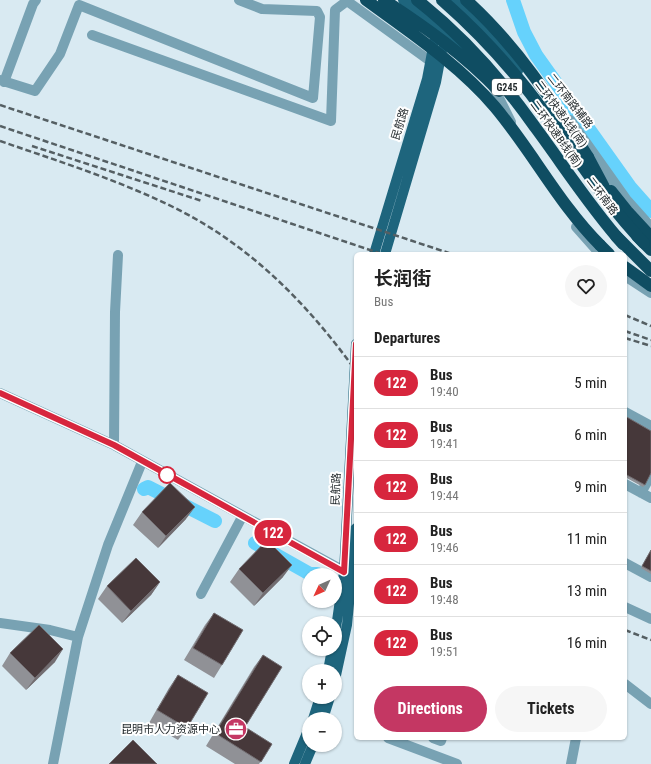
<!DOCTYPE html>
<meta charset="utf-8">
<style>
:root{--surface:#fff;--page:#f6f6f6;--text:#222;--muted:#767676;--line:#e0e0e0;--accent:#c43763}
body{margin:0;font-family:"Roboto Condensed","Noto Sans SC",sans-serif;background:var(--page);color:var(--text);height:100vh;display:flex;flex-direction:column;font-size:15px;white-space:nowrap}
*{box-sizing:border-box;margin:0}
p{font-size:13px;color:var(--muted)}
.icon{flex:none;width:22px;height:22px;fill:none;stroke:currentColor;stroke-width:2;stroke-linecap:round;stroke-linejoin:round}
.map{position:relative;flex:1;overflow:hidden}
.side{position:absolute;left:354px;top:252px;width:273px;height:488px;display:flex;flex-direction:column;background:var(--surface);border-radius:6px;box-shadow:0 1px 3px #0004}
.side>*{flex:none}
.badge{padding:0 8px;border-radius:13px;font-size:14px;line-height:26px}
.needle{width:26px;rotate:226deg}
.tools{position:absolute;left:302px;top:568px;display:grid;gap:8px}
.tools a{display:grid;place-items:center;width:40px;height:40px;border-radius:50%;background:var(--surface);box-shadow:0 1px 3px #0004;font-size:20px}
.map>.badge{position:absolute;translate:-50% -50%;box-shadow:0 0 0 2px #fff}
h2{padding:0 20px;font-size:15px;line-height:36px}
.round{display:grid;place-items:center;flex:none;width:42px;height:42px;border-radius:21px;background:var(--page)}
.overview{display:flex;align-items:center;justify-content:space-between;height:68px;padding:0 20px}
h1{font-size:19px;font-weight:700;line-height:30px}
.cta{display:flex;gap:8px;margin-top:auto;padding:8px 20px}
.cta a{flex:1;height:46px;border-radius:24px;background:var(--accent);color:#fff;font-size:16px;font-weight:700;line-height:46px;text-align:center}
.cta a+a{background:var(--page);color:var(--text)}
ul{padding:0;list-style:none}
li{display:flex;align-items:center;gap:12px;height:52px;padding:0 20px;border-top:1px solid var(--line)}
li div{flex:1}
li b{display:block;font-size:15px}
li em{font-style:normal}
li .badge{min-width:44px;font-weight:700;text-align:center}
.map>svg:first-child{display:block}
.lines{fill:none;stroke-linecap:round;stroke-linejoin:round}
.river{stroke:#66d2fc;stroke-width:14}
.minor{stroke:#78a2b3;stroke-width:10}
.major{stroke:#1e657d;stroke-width:10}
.highway{stroke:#0f4d62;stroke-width:12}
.rail{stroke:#555f63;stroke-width:2.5;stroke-dasharray:6 3;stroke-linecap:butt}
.highway-bridge{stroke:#0f4d62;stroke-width:12}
.wall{fill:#909196}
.shaded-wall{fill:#726d71}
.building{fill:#46383a;stroke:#726d71}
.line-casing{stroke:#fff;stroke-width:9}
.line{stroke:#d7263d;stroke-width:6}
.stop-dot{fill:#fff;stroke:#d7263d;stroke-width:2}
.labels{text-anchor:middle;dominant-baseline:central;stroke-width:4;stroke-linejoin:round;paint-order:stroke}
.shield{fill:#fff;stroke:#666b6d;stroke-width:1}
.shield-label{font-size:10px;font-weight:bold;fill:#242b2e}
.street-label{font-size:11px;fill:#242b2e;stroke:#fff}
.poi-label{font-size:11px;fill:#242b2e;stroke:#fff;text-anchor:end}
</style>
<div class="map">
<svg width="651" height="764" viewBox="0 0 651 764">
<rect width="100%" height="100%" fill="#d9eaf2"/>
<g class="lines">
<path class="river" d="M513 0 524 32 536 55 630 187 651 211
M144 489 148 487 215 521
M255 543 310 574H317"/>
<path class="minor" d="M92 35 331 121 335 10 347 1 430 61
M0 80 35 91 60 54 79 5 313 98 320 17 317 11 262 9 239 0
M4 82 33 4 36 0
M493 86 511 122
M570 120 626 199 651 227
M576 227 600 254
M625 276 651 293
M0 393 114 445 351 575
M625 412 651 426
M114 445 115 312 118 255
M625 484 651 498
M641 493 651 475
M625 563 651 577
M201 594 242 517
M625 607 651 619
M0 623 50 630 78 637
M625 684 651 704
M388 738 457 764
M433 738 441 741 442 738
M53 764 78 637 108 545 142 462
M571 764 576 738"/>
<path class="major" d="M403 0 463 47
M454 0 495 41 518 71
M374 254 427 79 434 42
M385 254 436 82 442 50
M335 635 344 572 356 344
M328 671 332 649
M335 680 347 625 356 528
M313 719 320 697
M323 719 330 697
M294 764 309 728
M305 764 313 745"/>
<path class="highway" d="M588 157 612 202
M611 191 627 211 651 237
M616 236 651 271
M637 236 651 250
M600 245 609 254
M625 267 651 286"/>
<path class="rail" d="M0 105 452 254
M0 126 382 254
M0 141C58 161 118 180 173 207 249 244 307 303 356 371
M32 146 202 201
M625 315 651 326
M625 331 651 340
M625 338 651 346
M625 630 651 640"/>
<path class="highway-bridge" d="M366 0C411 33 458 64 495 107 532 151 559 204 600 245
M384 0C425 27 465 55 499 91
M417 0C463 36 501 79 535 127 564 166 590 207 623 244
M442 0C482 35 517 74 548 117 579 160 607 205 644 243
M466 0C516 45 552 100 588 157"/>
</g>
<path class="wall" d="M625 416 645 485 643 487 625 477Z
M142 512 186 519 158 548 133 525Z
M651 550V574L641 568Z
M239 569 283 577 254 606 230 582Z
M160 582 151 595 122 623 98 599 107 586Z
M214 613 222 665 214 678 184 660 205 625Z
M10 653 55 662 26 690 2 666Z
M263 655 245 727 272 744 259 764H235L206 746 254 667Z
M178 675 187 728 178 740 149 723 169 688Z"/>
<path class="shaded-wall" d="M195 507 186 519 158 548 166 536Z
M292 565 283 577 254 606 263 593Z
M160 582 151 595 122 623 131 611Z
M63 649 55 662 26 690 35 678Z"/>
<path class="building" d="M625 416 651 431V473L645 485 625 474Z
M170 483 195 507 166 536 142 512Z
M267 540 292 565 263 593 239 569Z
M651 550V571L642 566Z
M136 558 160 582 131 611 107 586Z
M214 613 243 630 222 665 193 648Z
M39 625 63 649 35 678 10 653Z
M263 655 282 667 245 727 272 744 261 762 215 733Z
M178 675 208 693 187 728 157 710Z
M133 740 157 764H109Z"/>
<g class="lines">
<g class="line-casing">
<path id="line" d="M0 393 114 445 344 572 356 344"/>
</g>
<use href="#line" class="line"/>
</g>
<defs>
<g id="office-disc" transform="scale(1.15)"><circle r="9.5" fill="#c43763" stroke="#fff"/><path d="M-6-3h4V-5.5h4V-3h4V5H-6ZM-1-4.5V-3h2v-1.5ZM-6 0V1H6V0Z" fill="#fff"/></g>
</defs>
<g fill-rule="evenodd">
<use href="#office-disc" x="236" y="729"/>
</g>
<circle class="stop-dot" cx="167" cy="475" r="8"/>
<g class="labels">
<rect class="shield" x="492" y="79" width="30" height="16" rx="3"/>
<g class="shield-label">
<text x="507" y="87">G245</text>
</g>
<g class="street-label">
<text transform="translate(570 101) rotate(52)">二环南路辅路</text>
<text transform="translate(561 114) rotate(54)">二环快速A线(南)</text>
<text transform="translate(400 124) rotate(-73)">民航路</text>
<text transform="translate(556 134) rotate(54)">二环快速B线(南)</text>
<text transform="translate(602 196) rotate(53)">二环南路</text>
<text transform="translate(336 489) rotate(-88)">民航路</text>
</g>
<g class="poi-label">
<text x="220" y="729">昆明市人力资源中心</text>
</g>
</g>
</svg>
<div class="tools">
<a><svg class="needle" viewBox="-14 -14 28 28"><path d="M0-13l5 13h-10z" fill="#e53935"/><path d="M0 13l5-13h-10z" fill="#767676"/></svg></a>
<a><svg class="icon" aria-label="locate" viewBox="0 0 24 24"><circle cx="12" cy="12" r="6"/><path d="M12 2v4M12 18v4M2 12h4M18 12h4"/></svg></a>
<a>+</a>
<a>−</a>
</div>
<b class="badge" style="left:273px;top:533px;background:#d7263d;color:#fff">122</b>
<section class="side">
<div class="overview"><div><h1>长润街</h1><p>Bus</p></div><a class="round"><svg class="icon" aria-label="heart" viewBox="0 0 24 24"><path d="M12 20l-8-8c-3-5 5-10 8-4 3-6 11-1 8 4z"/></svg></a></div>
<h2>Departures</h2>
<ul>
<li><span class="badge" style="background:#d7263d;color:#fff">122</span><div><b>Bus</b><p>19:40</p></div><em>5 min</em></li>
<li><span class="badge" style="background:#d7263d;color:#fff">122</span><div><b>Bus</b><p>19:41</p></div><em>6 min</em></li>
<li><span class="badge" style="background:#d7263d;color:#fff">122</span><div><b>Bus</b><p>19:44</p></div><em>9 min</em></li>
<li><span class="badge" style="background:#d7263d;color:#fff">122</span><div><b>Bus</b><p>19:46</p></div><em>11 min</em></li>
<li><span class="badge" style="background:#d7263d;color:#fff">122</span><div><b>Bus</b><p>19:48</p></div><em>13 min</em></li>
<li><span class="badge" style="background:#d7263d;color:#fff">122</span><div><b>Bus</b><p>19:51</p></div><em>16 min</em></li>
</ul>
<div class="cta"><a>Directions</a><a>Tickets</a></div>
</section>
</div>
